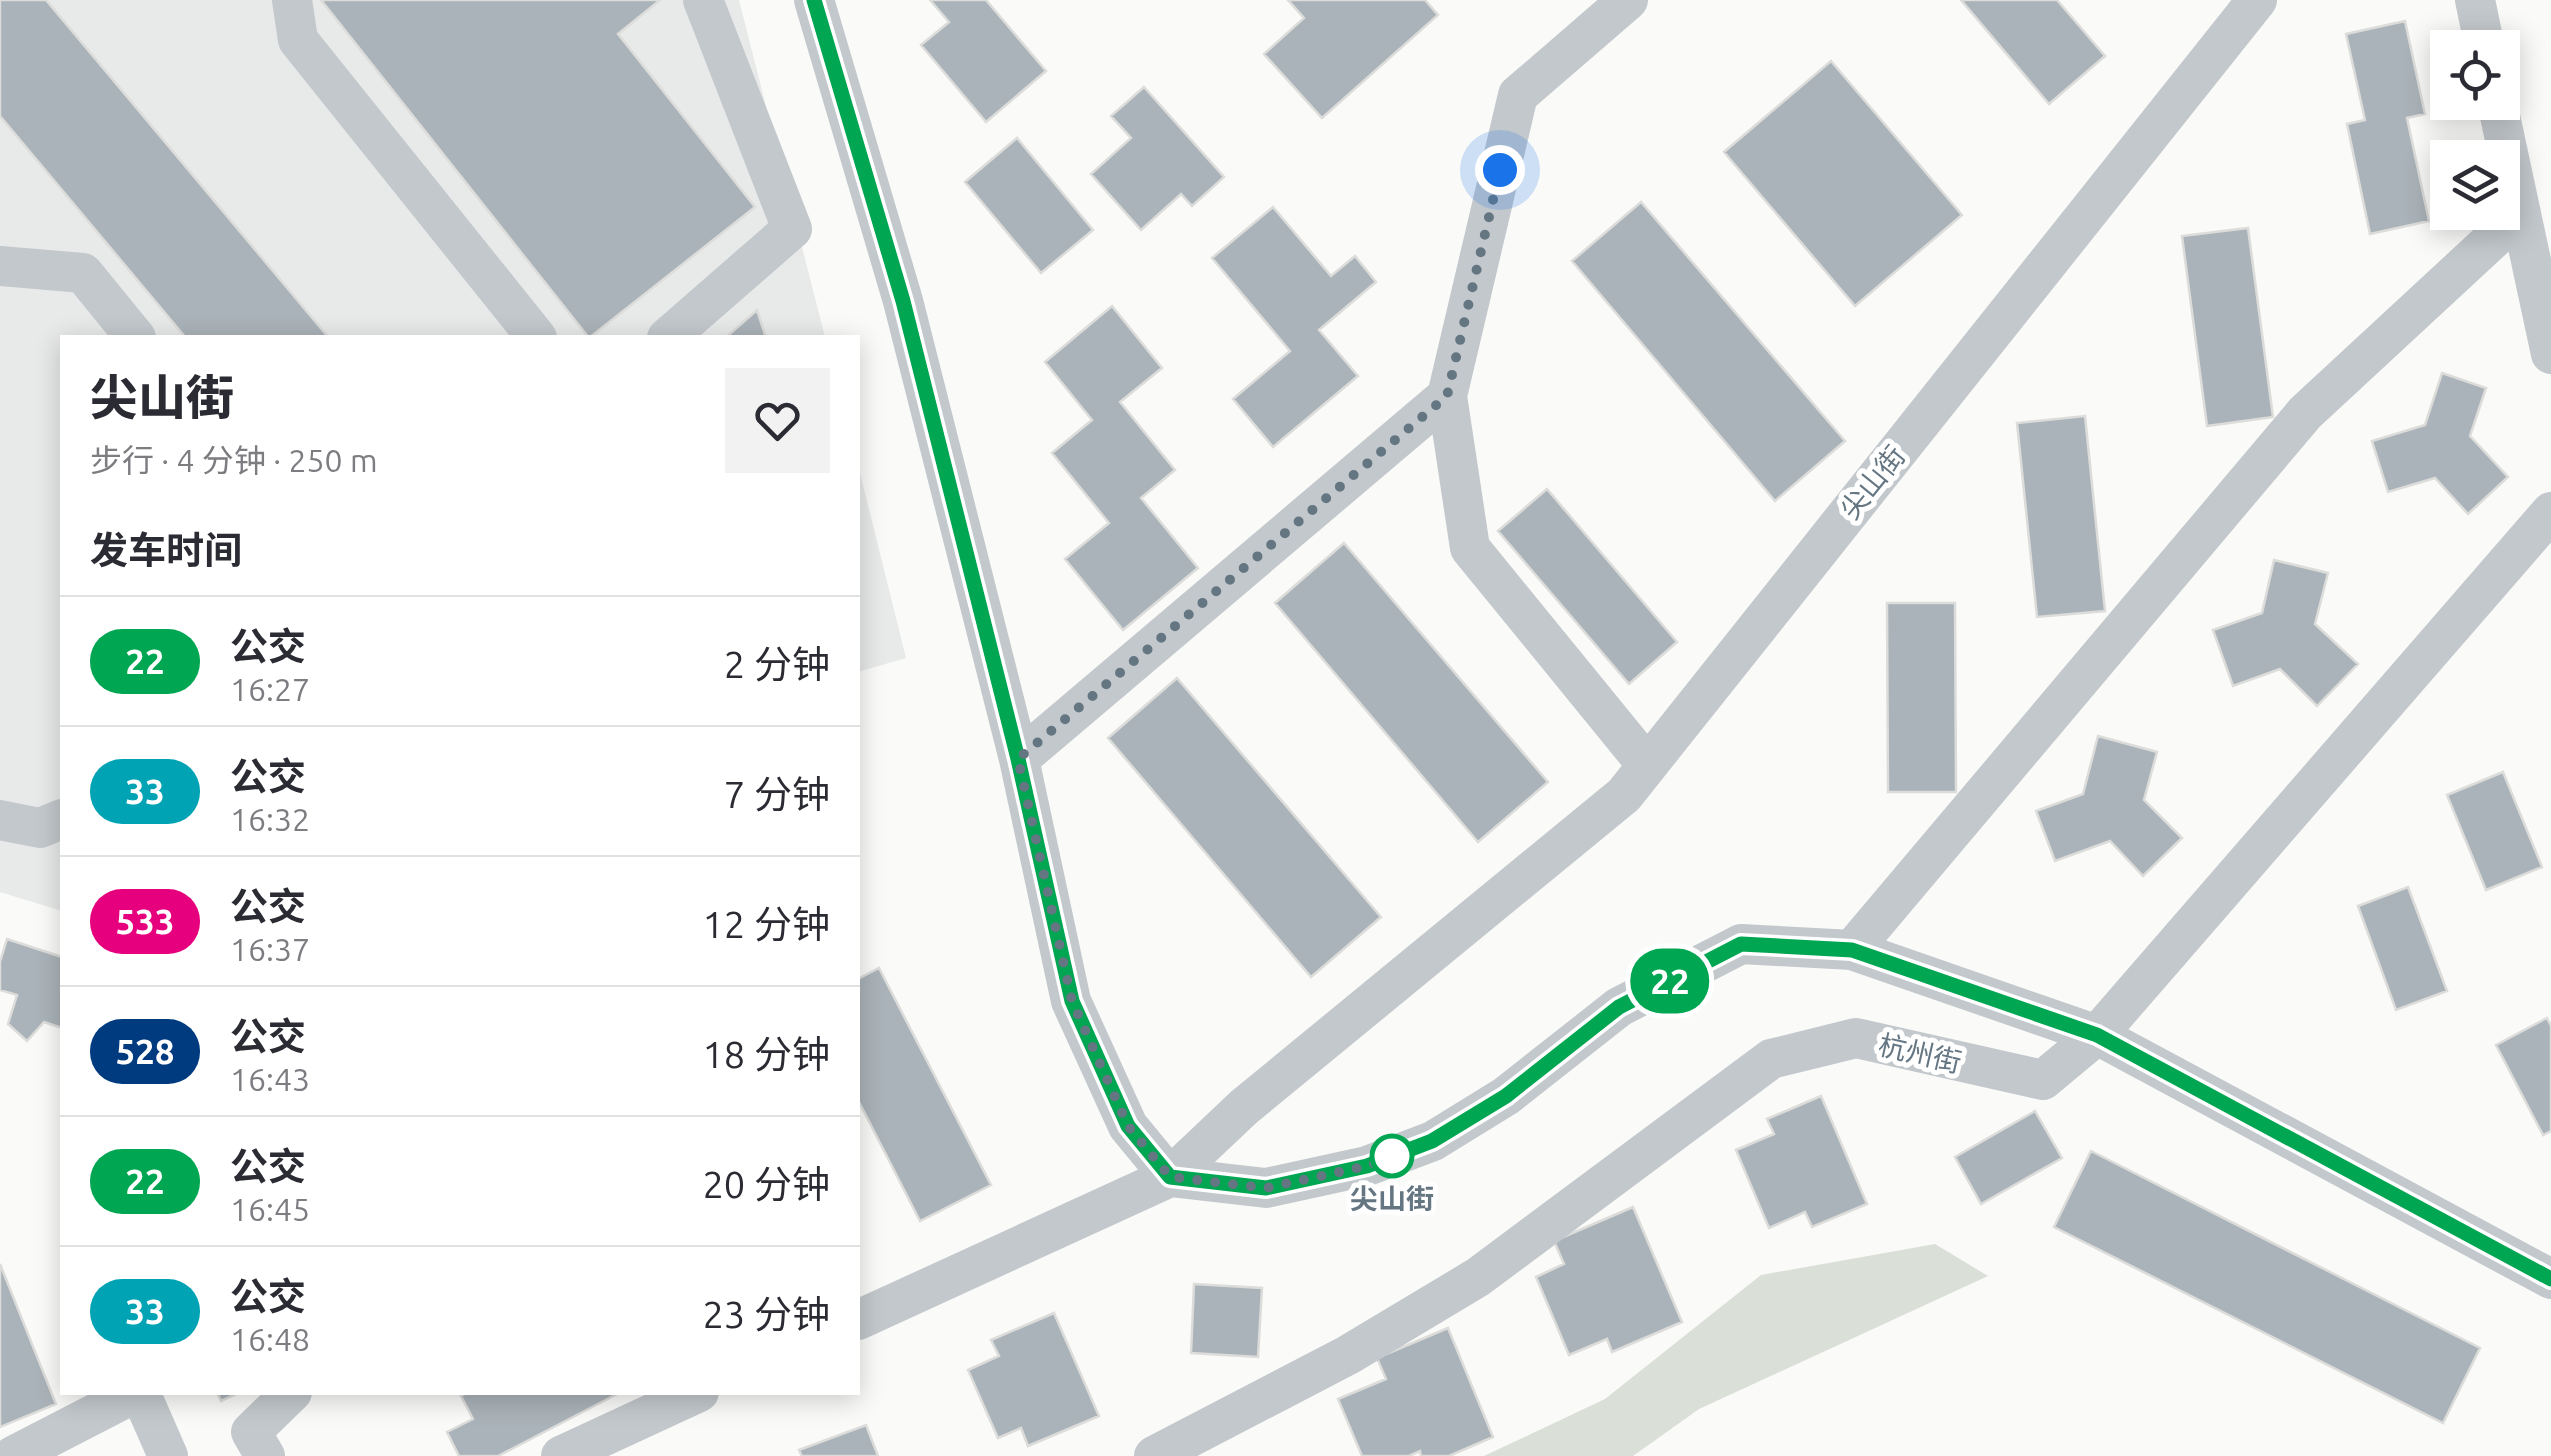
<!DOCTYPE html>
<html lang="zh">
<meta charset="utf-8">
<style>
:root{--surface:#fff;--page:#f2f2f3;--text:#2b2b33;--muted:#7c7c81;--line:#e1e1e2}
body{margin:0;font-family:Ubuntu,"Noto Sans SC",sans-serif;background:var(--page);color:var(--text);height:100vh;display:flex;flex-direction:column;font-size:38px;white-space:nowrap}
*{box-sizing:border-box;margin:0}
p{font-size:32px;color:var(--muted)}
.icon{flex:none;width:55px;height:55px;fill:none;stroke:currentColor;stroke-width:2;stroke-linecap:round;stroke-linejoin:round}
.map{position:relative;flex:1;overflow:hidden}
.drawer{position:absolute;left:60px;top:335px;width:800px;height:1060px;display:flex;flex-direction:column;background:var(--surface);border-radius:0px;box-shadow:0 5px 25px #0003}
.drawer>*{flex:none}
.badge{padding:0 20px;border-radius:32px;font-size:35px;line-height:65px}
.tools{position:absolute;left:2430px;top:30px;display:grid;gap:20px}
.tools a{display:grid;place-items:center;width:90px;height:90px;border-radius:0px;background:var(--surface);box-shadow:0 5px 25px #0003;font-size:50px}
.you{position:absolute;width:50px;height:50px;margin:-25px;border:8px solid #fff;border-radius:50%;background:#1a73e8;box-shadow:0 0 0 15px #1a73e833}
.map>.badge{position:absolute;translate:-50% -50%;box-shadow:0 0 0 5px #fff}
h2{padding:0 30px;font-size:38px;line-height:90px}
.round{display:grid;place-items:center;flex:none;width:105px;height:105px;border-radius:0px;background:var(--page)}
.head{display:flex;align-items:center;justify-content:space-between;height:170px;padding:0 30px}
h1{font-size:48px;font-weight:800;line-height:75px}
ul{padding:0;list-style:none}
li{display:flex;align-items:center;gap:30px;height:130px;padding:0 30px;border-top:2px solid var(--line)}
li div{flex:1}
li b{display:block;font-size:38px}
li em{font-style:normal}
li .badge{min-width:110px;font-weight:700;text-align:center}
.map>svg:first-child{display:block}
.built{fill:#e8e9e9}
.green{fill:#dadfd7}
.building{fill:#aab3b9;stroke:#dcdcda;stroke-width:2.5}
.lines{fill:none;stroke-linecap:round;stroke-linejoin:round}
.minor{stroke:#c3c8cc;stroke-width:40}
.line-casing{stroke:#fff;stroke-width:22}
.line{stroke:#00a651;stroke-width:15}
.walk{stroke:#657683;stroke-width:10;stroke-dasharray:0 18}
.stop-dot{fill:#fff;stroke:#00a651;stroke-width:5}
.labels{text-anchor:middle;dominant-baseline:central;stroke-width:10;stroke-linejoin:round;paint-order:stroke}
.street-label{font-size:28px;fill:#657683;stroke:#fff}
.stop-label{font-size:28px;font-weight:bold;fill:#657683;stroke:#fff}
</style>
<div class="map">
<svg width="2551" height="1456" viewBox="0 0 2551 1456">
<rect width="100%" height="100%" fill="#fafaf8"/>
<path class="built" d="M0 0H739L825 337 62 338V911L0 892Z
M858 465 906 658 858 672Z"/>
<path class="green" d="M1935 1244 1988 1276 1699 1409 1633 1456H1484L1605 1399 1761 1275Z"/>
<path class="building" d="M0 0H46L329 338H186L0 116Z
M321 0H660L618 34 755 207 589 338Z
M930 0H986L1046 71 986 122 921 45 949 22Z
M1288 0H1425L1438 15 1322 118 1264 54 1304 18Z
M1961 0H2057L2105 56 2049 104Z
M2405 21 2425 114 2407 118 2429 221 2370 234 2347 124 2365 120 2346 34Z
M1831 61 1962 215 1855 306 1724 152Z
M1144 87 1224 177 1192 206 1181 194 1141 230 1091 174 1131 138 1111 116Z
M1017 138 1093 230 1041 273 965 182Z
M1641 202 1845 441 1775 501 1572 261Z
M1273 207 1331 276 1355 256 1376 282 1319 330 1358 376 1273 447 1233 399 1290 351 1212 258Z
M2248 228 2273 417 2207 426 2182 236Z
M1112 306 1162 368 1120 402 1175 470 1141 498 1198 568 1123 630 1065 559 1109 523 1052 453 1092 420 1045 362Z
M757 310 766 338H725Z
M2442 373 2486 388 2470 436 2508 477 2468 514 2435 478 2388 492 2372 441 2425 425Z
M2085 416 2105 611 2037 617 2017 423Z
M1547 489 1677 642 1629 684 1498 531Z
M1344 543 1548 782 1478 842 1275 603Z
M2274 560 2328 573 2315 624 2358 664 2317 706 2280 669 2233 686 2213 630 2262 613Z
M1887 603H1955L1956 792H1888Z
M1177 678 1381 917 1311 977 1108 738Z
M2098 736 2157 752 2144 800 2182 838 2143 876 2110 841 2055 861 2036 811 2083 794Z
M2503 772 2542 867 2486 890 2447 795Z
M2408 887 2447 991 2396 1010 2358 906Z
M7 939 62 957V1028L44 1022 27 1041 8 1024 17 995 0 990V962Z
M879 968 991 1185 920 1221 858 1100V979Z
M2547 1018 2551 1026V1131L2543 1135 2496 1045Z
M1821 1096 1867 1204 1812 1227 1805 1212 1769 1228 1736 1150 1774 1134 1767 1119Z
M2035 1111 2062 1158 1981 1204 1955 1157Z
M2091 1151 2480 1348 2443 1423 2054 1227Z
M1633 1207 1682 1322 1612 1352 1607 1339 1569 1355 1536 1277 1564 1264 1554 1241Z
M0 1264 56 1404 0 1427Z
M1194 1284 1262 1288 1258 1357 1191 1353Z
M1054 1313 1099 1416 1028 1446 1021 1428 998 1438 968 1370 999 1356 991 1340Z
M1448 1328 1493 1437 1449 1456H1421L1420 1451 1409 1456H1362L1338 1399 1386 1379 1377 1358Z
M217 1392H240L221 1401Z
M468 1392H621L498 1456H459L447 1432 473 1419 461 1396Z
M866 1425 878 1456H802L799 1450Z"/>
<g class="lines">
<path class="minor" d="M292 0 298 40 537 338
M814 0 903 301 1019 759 1071 1001 1128 1126 1170 1177 1266 1188 1367 1166 1433 1141 1506 1096 1619 1007 1741 944 1852 950 2097 1035 2551 1279
M2475 0 2485 48
M2497 102 2551 354
M0 266 83 273 136 338
M667 338 792 229 703 0
M1447 396 1470 548 1647 765
M1019 759 1447 396 1518 95 1628 0
M0 820 40 828 62 819
M1852 950 2305 413 2521 213
M858 1320 1170 1177 1244 1107 1624 795 2257 0
M140 1392 168 1456
M13 1456 137 1392
M265 1456 251 1432 292 1392
M561 1456 699 1392
M1154 1456 1348 1355 1478 1277 1771 1059 1856 1038 2043 1080 2097 1035 2551 512"/>
</g>
<g class="lines">
<g class="line-casing">
<path id="line" d="M814 0 903 301 1018 759 1072 1001 1128 1126 1170 1177 1266 1188 1367 1166 1432 1141 1506 1096 1619 1007 1741 944 1852 950 2097 1035 2551 1279"/>
</g>
<use href="#line" class="line"/>
<path class="walk" d="M1392 1156 1400 1154 1367 1166 1266 1188 1170 1177 1128 1126 1072 1001 1018 759 1447 396 1500 170"/>
</g>
<circle class="stop-dot" cx="1392" cy="1156" r="20"/>
<g class="labels">
<g class="street-label">
<text transform="translate(1872 482) rotate(-51)">尖山街</text>
<text transform="translate(1920 1053) rotate(13)">杭州街</text>
</g>
<g class="stop-label">
<text x="1392" y="1198">尖山街</text>
</g>
</g>
</svg>
<div class="tools">
<a><svg class="icon" aria-label="locate" viewBox="0 0 24 24"><circle cx="12" cy="12" r="6"/><path d="M12 2v4M12 18v4M2 12h4M18 12h4"/></svg></a>
<a><svg class="icon" aria-label="layers" viewBox="0 0 24 24"><path d="M12 4l9 5-9 5-9-5zM3 14l9 5 9-5"/></svg></a>
</div>
<div class="you" style="left:1500px;top:170px"></div>
<b class="badge" style="left:1670px;top:981px;background:#00a651;color:#fff">22</b>
<section class="drawer">
<div class="head"><div><h1>尖山街</h1><p>步行 · 4 分钟 · 250 m</p></div><a class="round"><svg class="icon" aria-label="heart" viewBox="0 0 24 24"><path d="M12 20l-8-8c-3-5 5-10 8-4 3-6 11-1 8 4z"/></svg></a></div>
<h2>发车时间</h2>
<ul>
<li><span class="badge" style="background:#00a651;color:#fff">22</span><div><b>公交</b><p>16:27</p></div><em>2 分钟</em></li>
<li><span class="badge" style="background:#00a3b4;color:#fff">33</span><div><b>公交</b><p>16:32</p></div><em>7 分钟</em></li>
<li><span class="badge" style="background:#e6007e;color:#fff">533</span><div><b>公交</b><p>16:37</p></div><em>12 分钟</em></li>
<li><span class="badge" style="background:#003b80;color:#fff">528</span><div><b>公交</b><p>16:43</p></div><em>18 分钟</em></li>
<li><span class="badge" style="background:#00a651;color:#fff">22</span><div><b>公交</b><p>16:45</p></div><em>20 分钟</em></li>
<li><span class="badge" style="background:#00a3b4;color:#fff">33</span><div><b>公交</b><p>16:48</p></div><em>23 分钟</em></li>
</ul>
</section>
</div>
